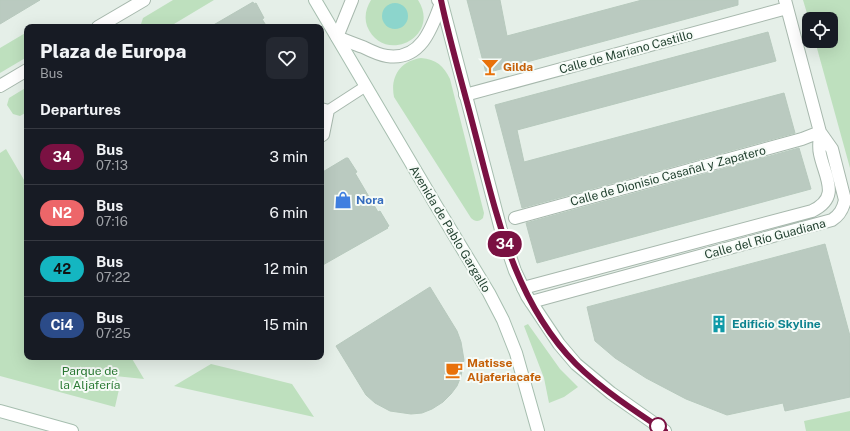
<!DOCTYPE html>
<meta charset="utf-8">
<style>
:root{--surface:#171b24;--page:#242831;--text:#f1f3f6;--muted:#9ea1a6;--line:#363941}
body{margin:0;font-family:"Public Sans",sans-serif;background:var(--page);color:var(--text);height:100vh;display:flex;flex-direction:column;font-size:15px;white-space:nowrap}
*{box-sizing:border-box;margin:0}
p{font-size:13px;color:var(--muted)}
.icon{flex:none;width:22px;height:22px;fill:none;stroke:currentColor;stroke-width:2;stroke-linecap:round;stroke-linejoin:round}
.map{position:relative;flex:1;overflow:hidden}
.panel{position:absolute;left:24px;top:24px;width:300px;height:336px;display:flex;flex-direction:column;background:var(--surface);border-radius:8px;box-shadow:0 4px 16px #0002}
.panel>*{flex:none}
.badge{padding:0 8px;border-radius:13px;font-size:14px;line-height:26px}
.controls{position:absolute;left:802px;top:12px;display:grid;gap:8px}
.controls a{display:grid;place-items:center;width:36px;height:36px;border-radius:8px;background:var(--surface);box-shadow:0 4px 16px #0002;font-size:20px}
.map>.badge{position:absolute;translate:-50% -50%;box-shadow:0 0 0 2px #fff}
h2{padding:0 16px;font-size:15px;line-height:36px}
.round{display:grid;place-items:center;flex:none;width:42px;height:42px;border-radius:8px;background:var(--page)}
.head{display:flex;align-items:center;justify-content:space-between;height:68px;padding:0 16px}
h1{font-size:19px;font-weight:800;line-height:30px}
ul{padding:0;list-style:none}
li{display:flex;align-items:center;gap:12px;height:56px;padding:0 16px;border-top:1px solid var(--line)}
li div{flex:1}
li b{display:block;font-size:15px}
li em{font-style:normal}
li .badge{min-width:44px;font-weight:700;text-align:center}
.map>svg:first-child{display:block}
.green{fill:#bee0be}
.water{fill:#8cd5cc}
.building{fill:#bacac0;stroke:#b7c9bd}
.lines{fill:none;stroke-linecap:round;stroke-linejoin:round}
.lane-casing{stroke:#a7b8ad;stroke-width:12}
.street-casing{stroke:#a7b8ad;stroke-width:14}
.secondary-casing{stroke:#a6beaf;stroke-width:14}
.lane{stroke:#fff;stroke-width:10}
.street{stroke:#fff;stroke-width:12}
.secondary{stroke:#fff;stroke-width:12}
.line-casing{stroke:#fff;stroke-width:9}
.line{stroke:#7a1142;stroke-width:6}
.stop-dot{fill:#fff;stroke:#7a1142;stroke-width:2}
.labels{text-anchor:middle;dominant-baseline:central;stroke-width:4;stroke-linejoin:round;paint-order:stroke}
.street-label{font-size:12px;fill:#234231;stroke:#f6fbf7}
.food-label{font-size:12px;font-weight:bold;fill:#c56008;stroke:#f6fbf7;text-anchor:start}
.shop-label{font-size:12px;font-weight:bold;fill:#366cbe;stroke:#f6fbf7;text-anchor:start}
.culture-label{font-size:12px;font-weight:bold;fill:#0d838f;stroke:#f6fbf7;text-anchor:start}
.park-label{font-size:12px;fill:#2c7b35;stroke:#f6fbf7}
</style>
<div class="map">
<svg width="850" height="431" viewBox="0 0 850 431">
<rect width="100%" height="100%" fill="#e5efe8"/>
<path class="green" d="M173 0H214L169 27H143L141 24 143 18Z
M371 0H418C442 37 383 66 367 26 364 17 366 8 371 0Z
M803 0H850V168L815 41H831V19H809V20Z
M27 32V57L0 73V48Z
M421 58C436 59 444 66 450 79L484 213 483 218C479 222 475 222 471 218L394 97C390 77 400 61 421 58Z
M27 87V112L20 116 13 114 7 105 9 98Z
M6 149 27 185V357H131L144 379 115 376 120 385 115 407 0 376V153Z
M528 324 560 369 578 387 564 397 549 403 544 378 524 326Z
M211 364 292 384 314 417 174 386Z
M850 411V431H806L804 421Z"/>
<path class="water" d="M382 16a13 13 0 1 1 26 0a13 13 0 1 1-26 0Z"/>
<path class="building" d="M0 0H40L0 24Z
M467 0H500L507 36 642 0H738V5L486 73Z
M253 2 254 4 256 3 264 18 262 19 267 27H210Z
M768 32 776 61 517 130 524 162 784 93 795 133 522 208 495 105Z
M799 148 811 189 537 263 526 223Z
M346 158H348L357 172 355 173 378 212 380 211 389 226 387 227 388 228 321 266V173Z
M825 244 850 336V397L785 411 783 403 727 415 686 399 646 378 615 358 595 341 587 307Z
M430 287 457 331 461 342 464 360 461 376 457 386 451 394 443 402 432 409 422 413 411 414 390 411 375 403 366 395 336 346Z"/>
<g class="lines">
<g class="lane-casing">
<path id="lane" d="M321 108 329 110 366 86
M321 137 324 135 329 110"/>
</g>
<g class="street-casing">
<path id="street" d="M352 0 337 37C346 41 355 44 363 47 371 51 379 55 387 56 421 61 432 28 441 3L438 0
M98 27 144 0
M0 86 27 70
M465 95 787 8
M515 218 802 139 820 132
M523 288 812 211C841 197 825 178 820 154 818 147 820 139 820 132L785 0
M531 302 832 220C840 215 843 209 845 200L832 149 820 132"/>
</g>
<g class="secondary-casing">
<path id="secondary" d="M315 0 437 207 489 293 503 320 516 353 538 431
M441 0 501 230 515 271 527 296 559 344 576 364 611 393 665 431
M0 411 72 431"/>
</g>
<use href="#lane" class="lane"/>
<use href="#street" class="street"/>
<use href="#secondary" class="secondary"/>
</g>
<g class="lines">
<g class="line-casing">
<path id="line" d="M441 0C450 43 463 86 474 129 496 212 513 300 576 364 600 388 636 412 665 431"/>
</g>
<use href="#line" class="line"/>
</g>
<defs>
<g id="bar-bare" transform="scale(1.38)"><path d="M-6-5H6L.8 .8V4.5H3.5V6h-7V4.5H-.8V.8Z" fill="#e8710a" stroke="#f6fbf7" stroke-width="2.5" paint-order="stroke"/></g>
<g id="shop-bare" transform="scale(1.38)"><path d="M-5-2.5h2.3a2.7 3.5 0 0 1 5.4 0H5L5.5 6h-11ZM-1.5-2.5h3a1.5 2.3 0 0 0-3 0Z" fill="#3f7fe0" stroke="#f6fbf7" stroke-width="2.5" paint-order="stroke"/></g>
<g id="building-bare" transform="scale(1.38)"><path d="M-4-6H4V6H1V3H-1V6H-4ZM-2.5-4.3h1.7v1.8h-1.7ZM.8-4.3h1.7v1.8H.8ZM-2.5-1h1.7V.8h-1.7ZM.8-1h1.7V.8H.8Z" fill="#0f9aa8" stroke="#f6fbf7" stroke-width="2.5" paint-order="stroke"/></g>
<g id="cafe-bare" transform="scale(1.38)"><path d="M-5.5-4.5H6V0H3Q3 3.5 0 3.5H-2.5Q-5.5 3.5-5.5 0ZM3-3.2v2h1.7v-2ZM-6 4.5H4V6H-6Z" fill="#e8710a" stroke="#f6fbf7" stroke-width="2.5" paint-order="stroke"/></g>
</defs>
<g fill-rule="evenodd">
<use href="#bar-bare" x="490" y="67"/>
<use href="#shop-bare" x="343" y="200"/>
<use href="#building-bare" x="719" y="324"/>
<use href="#cafe-bare" x="454" y="370"/>
</g>
<circle class="stop-dot" cx="658" cy="426" r="8"/>
<g class="labels">
<g class="street-label">
<text transform="translate(626 52) rotate(-15)">Calle de Mariano Castillo</text>
<text transform="translate(668 176) rotate(-15)">Calle de Dionisio Casañal y Zapatero</text>
<text transform="translate(450 229) rotate(59)">Avenida de Pablo Gargallo</text>
<text transform="translate(765 239) rotate(-15)">Calle del Río Guadiana</text>
</g>
<g class="food-label">
<text x="503" y="67">Gilda</text>
<text x="467" y="363">Matisse<tspan x="467" dy="14">Aljaferiacafe</tspan></text>
</g>
<g class="shop-label">
<text x="356" y="200">Nora</text>
</g>
<g class="culture-label">
<text x="732" y="324">Edificio Skyline</text>
</g>
<g class="park-label">
<text x="90" y="371">Parque de<tspan x="90" dy="14">la Aljafería</tspan></text>
</g>
</g>
</svg>
<div class="controls">
<a><svg class="icon" aria-label="locate" viewBox="0 0 24 24"><circle cx="12" cy="12" r="6"/><path d="M12 2v4M12 18v4M2 12h4M18 12h4"/></svg></a>
</div>
<b class="badge" style="left:505px;top:244px;background:#7a1142;color:#fff">34</b>
<section class="panel">
<div class="head"><div><h1>Plaza de Europa</h1><p>Bus</p></div><a class="round"><svg class="icon" aria-label="heart" viewBox="0 0 24 24"><path d="M12 20l-8-8c-3-5 5-10 8-4 3-6 11-1 8 4z"/></svg></a></div>
<h2>Departures</h2>
<ul>
<li><span class="badge" style="background:#7a1142;color:#fff">34</span><div><b>Bus</b><p>07:13</p></div><em>3 min</em></li>
<li><span class="badge" style="background:#ed6669;color:#fff">N2</span><div><b>Bus</b><p>07:16</p></div><em>6 min</em></li>
<li><span class="badge" style="background:#14b6c1;color:#111">42</span><div><b>Bus</b><p>07:22</p></div><em>12 min</em></li>
<li><span class="badge" style="background:#2b4b88;color:#fff">Ci4</span><div><b>Bus</b><p>07:25</p></div><em>15 min</em></li>
</ul>
</section>
</div>
